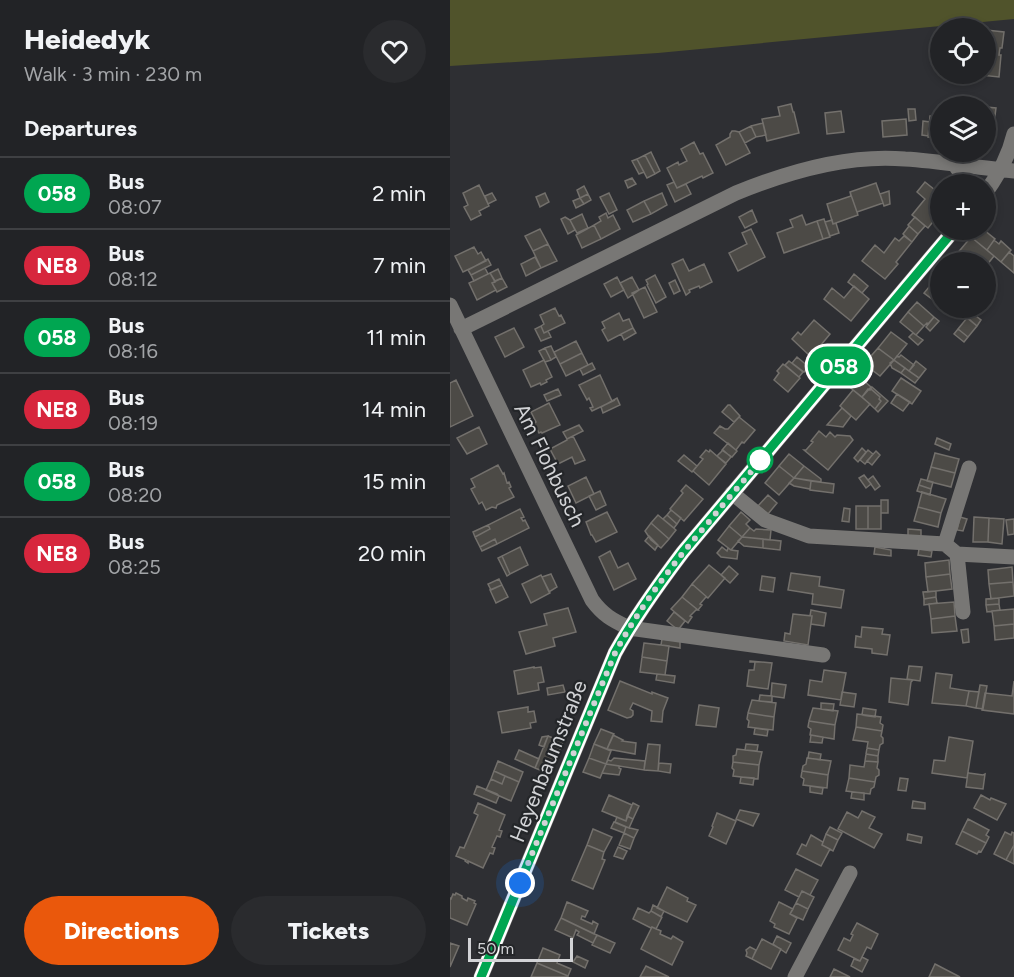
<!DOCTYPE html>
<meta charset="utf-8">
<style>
:root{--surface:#222326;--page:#2a2b2e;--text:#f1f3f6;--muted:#a2a4a7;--line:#3f4043;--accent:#ea580c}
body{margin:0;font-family:Figtree,sans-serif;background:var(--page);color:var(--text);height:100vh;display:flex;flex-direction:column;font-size:22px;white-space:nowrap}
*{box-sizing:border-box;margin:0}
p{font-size:20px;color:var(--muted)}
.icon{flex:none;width:33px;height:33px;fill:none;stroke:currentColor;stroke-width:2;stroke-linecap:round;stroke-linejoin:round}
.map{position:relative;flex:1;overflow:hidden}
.sheet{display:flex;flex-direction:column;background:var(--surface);width:450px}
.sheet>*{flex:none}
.badge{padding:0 12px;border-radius:20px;font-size:21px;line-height:39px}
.fabs{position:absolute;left:480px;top:18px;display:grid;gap:12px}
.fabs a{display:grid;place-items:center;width:66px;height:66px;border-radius:50%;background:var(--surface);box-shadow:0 3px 9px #0003,0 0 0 2px var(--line);font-size:30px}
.scale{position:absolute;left:18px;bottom:15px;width:105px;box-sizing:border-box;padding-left:6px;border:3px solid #d2d3d6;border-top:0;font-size:16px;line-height:21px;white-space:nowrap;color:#d2d3d6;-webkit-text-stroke:4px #242629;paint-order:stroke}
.you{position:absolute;width:30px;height:30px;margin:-15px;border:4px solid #fff;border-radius:50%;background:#1a73e8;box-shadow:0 0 0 9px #1a73e833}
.map>.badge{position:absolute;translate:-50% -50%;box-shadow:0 0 0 3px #fff}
h2{padding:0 24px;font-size:22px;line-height:54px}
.round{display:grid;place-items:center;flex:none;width:63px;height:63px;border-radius:32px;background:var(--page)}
.overview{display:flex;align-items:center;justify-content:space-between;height:102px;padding:0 24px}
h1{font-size:28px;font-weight:800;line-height:45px}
.cta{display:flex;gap:12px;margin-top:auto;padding:12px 24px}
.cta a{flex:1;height:69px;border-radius:36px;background:var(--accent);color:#fff;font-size:24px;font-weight:800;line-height:69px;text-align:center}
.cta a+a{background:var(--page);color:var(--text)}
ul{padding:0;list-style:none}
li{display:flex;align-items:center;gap:18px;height:72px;padding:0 24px;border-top:2px solid var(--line)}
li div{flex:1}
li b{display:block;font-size:22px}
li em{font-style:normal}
li .badge{min-width:66px;font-weight:700;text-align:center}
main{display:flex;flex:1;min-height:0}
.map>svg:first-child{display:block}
.green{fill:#50532b}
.building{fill:#4c4a46;stroke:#73706c;stroke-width:1.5}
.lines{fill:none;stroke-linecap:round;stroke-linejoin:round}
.minor{stroke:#787775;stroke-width:15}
.line-casing{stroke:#fff;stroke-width:14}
.line{stroke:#00a651;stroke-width:9}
.walk{stroke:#d2d3d6;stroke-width:6;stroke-dasharray:0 10.8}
.stop-dot{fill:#fff;stroke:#00a651;stroke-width:3}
.labels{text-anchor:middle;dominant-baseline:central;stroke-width:4.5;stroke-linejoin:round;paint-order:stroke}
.street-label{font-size:21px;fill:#d2d3d6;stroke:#242629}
</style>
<main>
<section class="sheet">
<div class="overview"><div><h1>Heidedyk</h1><p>Walk · 3 min · 230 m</p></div><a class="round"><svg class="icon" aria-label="heart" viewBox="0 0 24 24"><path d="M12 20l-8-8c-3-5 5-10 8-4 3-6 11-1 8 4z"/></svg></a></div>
<h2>Departures</h2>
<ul>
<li><span class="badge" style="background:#00a651;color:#fff">058</span><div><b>Bus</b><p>08:07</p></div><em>2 min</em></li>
<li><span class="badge" style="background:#d7263d;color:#fff">NE8</span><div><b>Bus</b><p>08:12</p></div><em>7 min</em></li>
<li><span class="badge" style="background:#00a651;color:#fff">058</span><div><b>Bus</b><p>08:16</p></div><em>11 min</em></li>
<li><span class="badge" style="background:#d7263d;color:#fff">NE8</span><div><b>Bus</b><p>08:19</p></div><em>14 min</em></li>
<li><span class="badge" style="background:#00a651;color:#fff">058</span><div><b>Bus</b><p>08:20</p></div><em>15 min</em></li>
<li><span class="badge" style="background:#d7263d;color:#fff">NE8</span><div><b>Bus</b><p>08:25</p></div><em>20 min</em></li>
</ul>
<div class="cta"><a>Directions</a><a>Tickets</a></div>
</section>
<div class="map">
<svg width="564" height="977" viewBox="0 0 564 977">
<rect width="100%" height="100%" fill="#2e2f33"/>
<path class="green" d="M0 0H564V19L208 53 0 66Z"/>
<path class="building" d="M536 30 554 32 552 48H550L549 55H551L549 77 521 74H536Z
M341 104 343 112H344L349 133 317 141 312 119 330 116 328 107Z
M536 107 546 108 544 123H541V129H543L542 140 536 139Z
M458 109H465L466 120 459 121Z
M391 111 394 132 377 134 375 113Z
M480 116 490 117V138L478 137Z
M456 119 457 135 433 137 432 121Z
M473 121 480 122 478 136 472 135Z
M313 123 316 135 306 137 301 126Z
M301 126 306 137 295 143 289 132Z
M282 131H285L289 132 300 153 276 165 266 145 280 137V134Z
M244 142 250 154 253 153 263 173 253 178 252 176 227 188 217 168 228 162 229 165 237 161 231 149Z
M201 152 210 171 205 174 195 155Z
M195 155 205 174 197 178 187 159Z
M187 159 194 172 189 174 182 161Z
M182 178 186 184 178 188 175 181Z
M224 182 227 188 236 184 241 194 225 202 217 185Z
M475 182 490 194V213L478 228 462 215 475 199 467 192Z
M426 183 433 203 407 212 408 215 400 192Z
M29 185 39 206 29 211 31 215 21 220 14 207 18 205 13 193Z
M134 186 138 194 130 198 127 190Z
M439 191 440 204 434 206 430 194Z
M400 192 408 215 383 224 377 204 401 196Z
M42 193 46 200 38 204 35 196Z
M95 193 99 202 90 207 86 197Z
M159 193 167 210 159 214 150 197Z
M212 193 217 205 201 214 194 201Z
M138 194 141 200 134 204 130 198Z
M130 198 134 204 126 208 123 201Z
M194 201 201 214 183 222 177 210Z
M302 210 307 222 295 228 289 217Z
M156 213 158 218 163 215 170 229 151 239 144 225 151 221 149 217Z
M132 214 138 228 127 233 120 220Z
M352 215 356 225 367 221 373 239 334 253 327 233 343 227 340 220Z
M115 217 120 220 125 230 118 234 111 219Z
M465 217 475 226 468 234 458 225Z
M374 219 380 237 373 239 367 221Z
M382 220 383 224 386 223 389 233 380 236 375 222Z
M144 225 151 239 132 248 126 235Z
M459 226 468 234 462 242 453 234Z
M90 229 98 244 83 251 75 236Z
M301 229 315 257 288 271 279 253 297 244 292 233Z
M527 230H534L545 239 537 250 521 237Z
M454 236 462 242 446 262 448 264 435 279 412 261 425 245 434 253 445 238 449 241Z
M521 237 544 256 536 266V262H515L506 255Z
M544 240 549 244 551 241 561 250 551 262 537 250Z
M98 244 107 261 91 268 83 251Z
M24 247 28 254 31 252 36 261 13 272 5 256Z
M559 252 564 256V273L551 262Z
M85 257 91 268 76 276 71 264Z
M38 259 41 265 21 275 18 270Z
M233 259 239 271 254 264 262 282 250 288 249 286 239 290 240 292 236 295 222 264Z
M35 268 38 274 24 281 21 275Z
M48 269 52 278 45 281 40 273Z
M40 273 45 282 42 283 46 290 27 300 19 283Z
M404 274 418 286 412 293 398 282Z
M205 275 216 297 206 303 197 285 198 284 196 280Z
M167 277 174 290 161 297 154 284Z
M182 277 189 290 178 298 170 283Z
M52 278 57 287 47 292 42 283Z
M225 280 230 291 224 294 219 283Z
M484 281 490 287V305L474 293Z
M404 286 419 299 401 321 374 299 382 288 394 298Z
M195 287 207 312 194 318 182 293Z
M467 302 484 317 478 324 477 323 474 326 458 312Z
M105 308 109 316 111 315 115 323 94 333 91 326 94 324 90 315Z
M502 308H515L522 313 518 318 507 310 506 311Z
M458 312 474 326 466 335 450 322Z
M169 313 173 321 179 319 183 328 158 341 152 330 155 328 152 322Z
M522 313 531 320 527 326 518 318Z
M484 317 489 321 480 331 476 327Z
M517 318 527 326 518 337 508 329Z
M364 320 380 334 361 357 342 339 348 332 351 335Z
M91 326 94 333 98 331 101 337 91 341 85 329Z
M64 328 74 347 55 357 45 337Z
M183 328 186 333 174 340 171 334Z
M508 329 518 337 514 342 504 334Z
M441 332 457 344 444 360 428 348Z
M463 333 473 340 468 345 459 337Z
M126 341 132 353 110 364 104 352Z
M101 346 106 357 101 360 95 348Z
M95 348 101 360 95 362 89 351Z
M428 348 444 360 430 376 414 364Z
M132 353 138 365 116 376 110 364Z
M451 355 464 365 459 371 444 360 447 356 449 357Z
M347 357 359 367 354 372 342 363Z
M94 360 102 377 96 380 97 382 91 385 90 383 81 387 73 370Z
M444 360 455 368 451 373 442 368 440 363Z
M339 361 353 372 349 377 335 365Z
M466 361 476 369 469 378 459 371Z
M142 363 145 369 133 375 130 369Z
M333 364 350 378 338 392 324 380 329 373 327 371Z
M455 368 469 378 465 383 451 373Z
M406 374 421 387 412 397 397 385Z
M150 375 162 401 165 400 142 411 140 408 143 407 139 398 137 400 129 385Z
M451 378 471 391 462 404 442 391Z
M6 380 23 416 0 427V383Z
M422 387 438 401 428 412 425 409 431 401 429 399 430 397 421 389Z
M108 389 111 395 97 401 94 395Z
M418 389 420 390 421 389 430 397 429 399 431 401 425 409 412 397Z
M403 390 420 404 406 420 390 406Z
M447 394 460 402 453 411 441 403Z
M167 398 170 405 153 413 151 407Z
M99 403 110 425 92 433 91 432 89 433 84 423 86 422 81 412Z
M278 405H280L290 416 284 422 272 412Z
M392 408 401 416 393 427 377 425Z
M289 417 305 430 294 443 292 442 286 450 264 433 270 426 275 429H278Z
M129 425 133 431 117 439 113 432Z
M29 427 37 444 17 454 7 438Z
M369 431 376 437 380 432 385 437 387 435 400 436 403 440 378 470 354 450H356L363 442 361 441Z
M123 436 135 460 125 464 122 457 108 464 100 449 117 440V439Z
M487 438 501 444 499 450 485 444Z
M278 443 287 451 282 457 272 450Z
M412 448 416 452 408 462 404 458Z
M256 450 259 452 260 450 276 464 259 485 243 471 253 459 250 457Z
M273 450 281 457 276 463 267 456Z
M418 450 423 454 415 464 410 460Z
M426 451 430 455 422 465 417 461Z
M485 453 509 459 505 473 481 467Z
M339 454 354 466 344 478 329 466Z
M234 455 247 466 242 472 228 461Z
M48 465 53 474 54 473 57 483 59 482 61 487 59 488 64 497 47 505 46 508 42 507 36 510 32 502 29 504 21 489 25 487 21 479Z
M329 466 344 478 329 495 315 483Z
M354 466 371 479V482L344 478Z
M481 467 505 473 501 487 477 481Z
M414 475 421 484 416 488 409 478Z
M423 476 430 486 425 490 418 480Z
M136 477 144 494 126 503 118 486Z
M344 478 361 481 360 489 344 486 339 483Z
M471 479 483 482 481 489 469 485Z
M361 481 384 484 383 493 360 490Z
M236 485 253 499 234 521 220 509 233 493 231 491Z
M469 485 481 489 480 495 467 491Z
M150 491 156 505 146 510 139 496Z
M472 492 496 499 491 513 468 507Z
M318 495 327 503 318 514 308 506Z
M431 500H438V513H431Z
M406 506H418V529H406Z
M418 506H431V529H418Z
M468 507 491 513 488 527 464 521Z
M394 508 400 509 399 522 392 521Z
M70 509 74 517 71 518 73 521 75 520 79 528 47 544 45 539 30 547 25 537 40 529 38 525Z
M221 510 231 518 227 524 217 515Z
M157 512 167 532 146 542 142 535H141L136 522Z
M291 512 300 520 296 524 300 528 292 537 279 526Z
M208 515 226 530 219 539 201 523Z
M217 515 227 524 224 528 213 519Z
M510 517 517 519 513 531 507 530Z
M524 517 539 518 538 542H523Z
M539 518 554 519 552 544 538 542Z
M564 519V534L558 535 556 520Z
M201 523 219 539 211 548 201 540 195 531Z
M38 525 40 529 25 537 23 532Z
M279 526 292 537 281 550 268 540Z
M300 528 304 531 306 529 321 530 320 540 292 537Z
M458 529 471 530V536H458Z
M199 536 208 545 205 550 195 541Z
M292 537 313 539V548L294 546 288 541Z
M45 539 47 544 32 551 30 547Z
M313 539 331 541 330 550 313 548Z
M70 547 78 565 60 574 52 556Z
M272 547 277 551 278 548 281 550 288 551 287 559 271 557 267 553Z
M425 547 441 550V556L424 554Z
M469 549 482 551 481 557 468 555Z
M160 551 168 568 178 563 186 579 164 590 149 557Z
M52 556 60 574 57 576 48 558Z
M499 560 500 574 476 577 475 563Z
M259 565 275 578 258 598 242 584Z
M279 566 288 574 280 583 271 575Z
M562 567 563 582 539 584 538 570Z
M341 573 370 577 369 586 394 590 391 608 362 604 363 594 338 590Z
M101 574 107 587 99 592 92 577Z
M500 574 502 589 478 592 476 577Z
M91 575 100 593 81 603 72 584Z
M312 576 325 578 323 592 310 590Z
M49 579 52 585 41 590 38 584Z
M563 582 564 596 541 599 539 584Z
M242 584 258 598 256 597 250 604 252 605 248 610 232 597Z
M52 585 58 597 46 603 40 590Z
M486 591V597L474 599 473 592Z
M232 597 248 610H246L240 616 242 617 238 623 221 609Z
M486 597 487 603 474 605V599Z
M549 598V604L536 605V599Z
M504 602 505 616 481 619 479 604Z
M549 604 550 610 537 612 536 605Z
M118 608 126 632 103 638 105 646 76 654 69 632 97 625 94 614Z
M564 609V624L544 626 542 611Z
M361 610 376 613 374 626 361 624 362 616H360Z
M224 612 235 621 228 630 217 621Z
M343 614 362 616 358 645 334 641 335 633 340 634Z
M505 616 507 631 482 633 481 619Z
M564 624V638L545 640 544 626Z
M412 627 433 629 432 634 440 635 437 655 422 653V649L405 647 406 636 411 637Z
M518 629 519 642 513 643 511 630Z
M212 639 230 641V648L211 645Z
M194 643 219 646 217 661 192 657Z
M192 657 217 661 215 675 190 672Z
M300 661 322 663 318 689 297 686 299 670H304L305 662H300Z
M459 666 472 667 470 681 457 679Z
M84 667V668L91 667 94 682 88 683 89 690 68 694 64 671Z
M374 670 396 673 391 700 358 695 360 680 372 682Z
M486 673 502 675 500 688 519 691 516 706 482 703Z
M207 674 225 676 224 683 206 680Z
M441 678 463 680 461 682 458 705 439 702Z
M170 681 202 694V692L218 698 213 711 212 722 201 721 202 711 183 703 180 709 183 711V715L181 717 177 718 158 710Z
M564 681V714L532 710 535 693 562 696Z
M322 683 336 685 334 698 321 696Z
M113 685 115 692 98 695 97 688Z
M530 685 537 686 533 709 526 708Z
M519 691 529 692 526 708 516 706Z
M392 692 406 694 404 707 390 705Z
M310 695 322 696V702L309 701Z
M302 700 326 703 324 717 298 713Z
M371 703 384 704 383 711 371 709Z
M249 705 269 708 266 727 246 725Z
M78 707V712L84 711 86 722 80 723 81 728 52 733 48 712Z
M363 708 388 711 385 725 359 721Z
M413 708 426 710 425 717 412 715Z
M298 713 324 717 323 730 298 727 299 721 297 719Z
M407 714 431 717 430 723 433 725 432 731 406 727Z
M359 721 385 725 384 739 360 735 361 729 358 727Z
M406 727 432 731 431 736 433 738V743L430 745 429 750 417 748 418 742 403 740Z
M305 728 318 730 317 736 304 734Z
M151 729 164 734 157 749 144 744Z
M163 735 173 740 172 741 186 743 185 754 157 749Z
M361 735 373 737 372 743 360 742Z
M98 736 94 747 89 745 92 737Z
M98 736 113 742 100 774 85 768Z
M499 737 523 741 517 778 482 773 484 760 495 761Z
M144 744 161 751 156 764 139 758Z
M198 744 210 745 208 771 194 770Z
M296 744 308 745 307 751 295 750Z
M417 748 429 750 428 756 416 754Z
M287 749 312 752 309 765 283 762V756L286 755Z
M69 750 89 759 85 768 65 759Z
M359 752 371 754 370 760 358 758Z
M416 754 428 756V762L415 761Z
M139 758 156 764 150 778 133 772Z
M164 758 195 761 194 770 156 764 158 760 161 761Z
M357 758 381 761 378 775 352 771 353 766 356 764Z
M48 761 73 772 69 782 44 771Z
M415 761 428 762 427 768 429 770V775L426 777 425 782 399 778 400 765 414 767Z
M283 762 309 765 308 779 283 776 284 770 282 768Z
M209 763 221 764 220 773 208 771Z
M156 764 169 766V768L171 769 169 775 152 773Z
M44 771 55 776 52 784 41 779Z
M352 771 378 775 377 788 353 785 354 779 351 777Z
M518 772 519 773 533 775 535 774 533 789 516 787Z
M55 776 69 782 61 801 36 790 41 779 52 784Z
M291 777 304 778 303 785 290 783Z
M399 778 425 782 424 787 421 789 420 794 396 791Z
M450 778 458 779 456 791 448 790Z
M27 786 47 794 49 796 46 803 24 794Z
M360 786 373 788 372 794 360 792Z
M402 792 414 793V800L401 798Z
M159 795 182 805 176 821 152 811Z
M531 795 540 800 541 798 556 804 547 820 524 808Z
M463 801 475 803V809L462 808Z
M28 803 55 815 49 830 52 831 50 837 47 836 42 847 45 848 43 854 40 853 33 868 18 861V863L15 861 16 860 6 856 10 847 14 848 28 815 24 813Z
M183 803 189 806 183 819 177 816Z
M290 810 309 814 303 826 286 819Z
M412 811 425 817 419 828 432 834 424 848 388 829 397 812 408 818Z
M267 813 286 821 276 844 259 836 263 827 262 826Z
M177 816 183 819 179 828 165 822 167 817 176 821Z
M518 819 539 830 536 835 539 837 536 843 512 831Z
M164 822 176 827 174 833 161 828Z
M176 827 188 830 184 838 174 833Z
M380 827 392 833 388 840 376 834Z
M143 829 162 837 154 852 137 845Z
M512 831 536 843 531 852 529 851 527 854 506 844Z
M555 832 561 835 562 832 564 833V845L556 860 544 854Z
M174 833 184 838 180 849 169 845Z
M376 834 388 840 383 851 372 845Z
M458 834 472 837 471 843 457 840Z
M361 835 373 842 372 845 380 849 371 866 347 854 352 844 356 846Z
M137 845 154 852 152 859 155 860 143 889 122 880Z
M564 845V864L556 860Z
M168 847 177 851 173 859 164 856Z
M346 869 368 880 360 895 352 891 349 897 335 890Z
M217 887 238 898 237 901 246 905 237 922 207 908Z
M352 891 364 897 358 909 346 903Z
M6 893 12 896V898L17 901 18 898 25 901 24 903 26 904 17 925 0 918V898L1 899 3 894 5 895Z
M117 902 138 911 135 917 132 916 131 919 142 924 143 921 148 924 144 934 111 918Z
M329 902 343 909 340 914 347 918 339 934 324 927 325 924 320 921Z
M346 903 358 909 353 920 340 914Z
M203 905 214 911 211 917 201 911Z
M188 908 199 913 201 911 212 917 206 929 202 927 201 928 183 919Z
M111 918 147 935 143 943 127 935 129 932 126 930 123 938 105 930Z
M407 923 428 934 421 949 417 947 410 961 388 950 394 938 400 941 403 935 401 934Z
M202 927 211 931 210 934 221 939 223 936 233 942 222 965 191 949Z
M147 935 165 943 160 953 142 945Z
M327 936 341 943 336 953 323 944Z
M312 939 331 949 321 969 302 959Z
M0 943 9 946 0 967Z
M300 947 306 950 302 959 296 956 297 953 296 950Z
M93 948 110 955 107 963 121 969 118 976 87 963Z
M127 956 138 961 135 968 123 962Z
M412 957 418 960 412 972 401 966 404 959 410 961Z
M87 963 118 976V977H81Z
M485 964 510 977H479Z
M196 966 219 977H190Z
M384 969 400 977H380Z"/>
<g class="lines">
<path class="minor" d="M504 164 513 176 517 184
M536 192C549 174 559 155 564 134
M0 305 142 600C153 615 162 620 179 628L373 655
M11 329 286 193C337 172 399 154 455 159 491 161 527 168 564 171
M282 493 315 520 359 536 495 544 519 468
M495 544 507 554 564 557
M507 554 513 612
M31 977 165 653C185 617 208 585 233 552L504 230
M345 977 400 873"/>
</g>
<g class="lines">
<g class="line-casing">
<path id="line" d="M31 977 165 653C185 617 208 585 233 552L504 230"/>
</g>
<use href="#line" class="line"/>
<path class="walk" d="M70 883 165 653C192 603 226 560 263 517 278 498 297 478 310 460"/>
</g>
<circle class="stop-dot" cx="310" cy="460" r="12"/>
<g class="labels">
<g class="street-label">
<text transform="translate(100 465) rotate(64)">Am Flohbusch</text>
<text transform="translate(98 761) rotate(-68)">Heyenbaumstraße</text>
</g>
</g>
</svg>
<div class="fabs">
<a><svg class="icon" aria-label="locate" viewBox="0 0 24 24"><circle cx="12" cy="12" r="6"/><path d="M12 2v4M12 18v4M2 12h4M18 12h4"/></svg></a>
<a><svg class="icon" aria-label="layers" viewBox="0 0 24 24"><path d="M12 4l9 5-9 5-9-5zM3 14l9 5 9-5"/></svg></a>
<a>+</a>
<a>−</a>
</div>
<div class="scale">50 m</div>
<div class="you" style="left:70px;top:883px"></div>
<b class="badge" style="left:389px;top:366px;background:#00a651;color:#fff">058</b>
</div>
</main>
